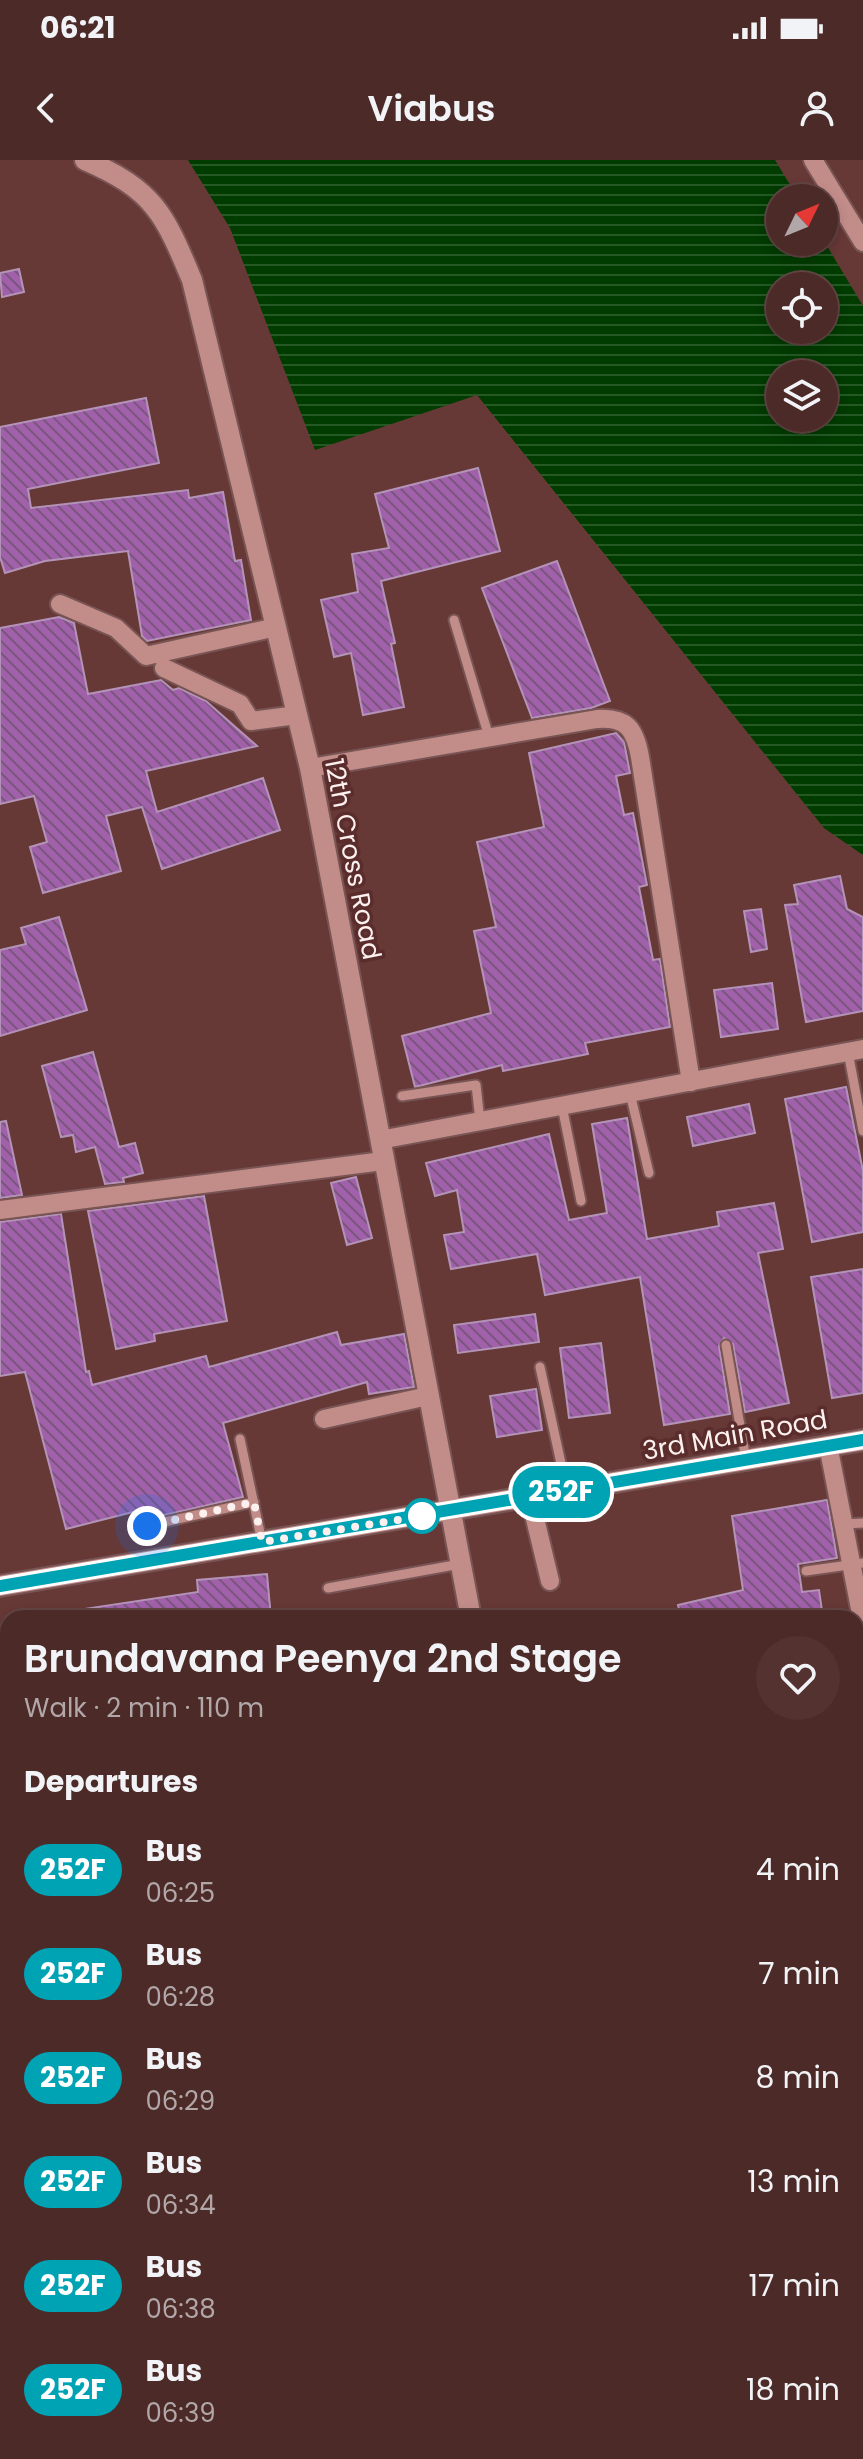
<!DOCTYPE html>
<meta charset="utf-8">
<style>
:root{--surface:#4c2a28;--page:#533230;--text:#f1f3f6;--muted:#b2a7a8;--line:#634645}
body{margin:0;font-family:Poppins,sans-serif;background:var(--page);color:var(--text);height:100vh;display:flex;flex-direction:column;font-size:30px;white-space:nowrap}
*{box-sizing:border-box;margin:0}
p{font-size:26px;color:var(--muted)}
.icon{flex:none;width:44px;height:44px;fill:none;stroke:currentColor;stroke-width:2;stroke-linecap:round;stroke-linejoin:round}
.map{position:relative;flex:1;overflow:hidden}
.side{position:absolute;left:0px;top:1450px;width:864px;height:850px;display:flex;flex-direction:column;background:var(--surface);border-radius:24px 24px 0 0;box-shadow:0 4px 12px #0003,0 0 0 2px var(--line)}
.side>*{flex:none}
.badge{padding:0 16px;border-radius:26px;font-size:28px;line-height:52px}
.needle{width:52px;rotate:47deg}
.controls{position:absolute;left:766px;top:24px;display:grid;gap:16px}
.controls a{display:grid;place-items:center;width:72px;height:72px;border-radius:50%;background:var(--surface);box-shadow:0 4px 12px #0003,0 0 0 2px var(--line);font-size:40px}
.you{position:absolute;width:40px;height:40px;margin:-20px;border:6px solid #fff;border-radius:50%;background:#1a73e8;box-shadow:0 0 0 12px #1a73e833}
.map>.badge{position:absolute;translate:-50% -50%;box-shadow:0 0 0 4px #fff}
h2{padding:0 24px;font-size:30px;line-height:72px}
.round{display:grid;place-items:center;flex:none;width:84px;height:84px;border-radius:42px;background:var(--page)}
.overview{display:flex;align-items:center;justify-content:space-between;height:136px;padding:0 24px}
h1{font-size:38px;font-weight:600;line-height:60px}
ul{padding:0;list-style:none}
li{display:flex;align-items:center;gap:24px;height:104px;padding:0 24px}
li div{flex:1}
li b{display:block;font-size:30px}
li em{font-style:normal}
li .badge{min-width:88px;font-weight:700;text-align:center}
.status{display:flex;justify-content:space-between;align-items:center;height:56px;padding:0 40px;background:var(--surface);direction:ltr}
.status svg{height:22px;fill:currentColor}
header{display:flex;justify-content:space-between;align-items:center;height:104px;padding:0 24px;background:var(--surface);font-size:36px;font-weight:600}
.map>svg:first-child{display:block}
.water{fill:url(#water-rules);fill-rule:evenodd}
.building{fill:url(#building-back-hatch);stroke:#b493b8;stroke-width:2}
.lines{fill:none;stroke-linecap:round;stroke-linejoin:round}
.service-casing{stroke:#785554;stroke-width:13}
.minor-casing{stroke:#785554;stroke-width:22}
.tertiary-casing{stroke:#785554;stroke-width:24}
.secondary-casing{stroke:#785554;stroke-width:24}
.service{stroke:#c28c89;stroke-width:9}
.minor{stroke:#c28c89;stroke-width:18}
.tertiary{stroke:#c28c89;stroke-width:20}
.secondary{stroke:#c28c89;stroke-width:20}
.line-casing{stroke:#fff;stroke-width:18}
.line{stroke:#00a3b4;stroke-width:12}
.walk{stroke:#fdf1f0;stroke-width:8;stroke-dasharray:0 14.4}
.stop-dot{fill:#fff;stroke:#00a3b4;stroke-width:4}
.labels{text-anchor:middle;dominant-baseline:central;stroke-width:7;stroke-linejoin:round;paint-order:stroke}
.street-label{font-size:26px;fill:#fdf1f0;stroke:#5a2d2c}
</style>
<div class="status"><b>06:21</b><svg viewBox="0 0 49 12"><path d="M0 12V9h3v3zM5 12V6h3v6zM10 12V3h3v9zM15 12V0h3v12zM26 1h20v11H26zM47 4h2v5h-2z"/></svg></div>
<header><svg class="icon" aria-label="back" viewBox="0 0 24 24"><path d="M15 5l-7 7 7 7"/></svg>Viabus<svg class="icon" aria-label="person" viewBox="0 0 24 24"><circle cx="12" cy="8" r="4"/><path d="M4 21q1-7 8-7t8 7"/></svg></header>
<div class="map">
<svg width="863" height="2299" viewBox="0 0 863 2299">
<defs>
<pattern id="water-rules" width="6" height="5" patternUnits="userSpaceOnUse" patternTransform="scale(2)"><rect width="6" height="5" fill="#003b00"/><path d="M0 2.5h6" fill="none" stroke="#265826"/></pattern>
<pattern id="building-back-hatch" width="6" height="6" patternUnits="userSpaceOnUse" patternTransform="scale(2)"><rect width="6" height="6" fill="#a160aa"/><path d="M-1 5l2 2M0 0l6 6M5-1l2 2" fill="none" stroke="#7b557e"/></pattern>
</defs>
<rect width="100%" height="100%" fill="#663836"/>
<path class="water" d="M188 0H775L798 38H780V82L824 81 863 146V695L824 668 477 235 315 290 230 68ZM780 126H824V170H780ZM780 214H824V258H780Z"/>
<path class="building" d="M19 109 24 132 2 137 0 113Z
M146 238 159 303 28 329 31 348 188 330 189 338 223 332 235 401 241 400 251 460 147 481 142 476 128 391 45 401 5 413 0 397V267Z
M478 308 500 391 381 421 395 483 391 484 404 547 363 555 351 493 334 497 321 440 358 432 352 394 389 388 375 334Z
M557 401 610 541 591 548 532 558 482 428Z
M59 457 74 463 88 534 161 520 173 530 179 528 206 541 257 586 146 611 157 652 263 618 280 670 162 709 142 647 106 656 121 711 43 733 30 687 47 682 34 636 0 644V468Z
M616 573 624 582 630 613 616 616 624 655 633 653 647 725 639 727 653 800 660 799 670 867 585 883 588 894 503 911 502 905 415 927 402 876 491 853 474 771 496 767 477 682 544 667 529 593Z
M840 716 847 749 863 757V851L806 862 785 745 798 744 794 725Z
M761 749 767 789 751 792 744 751Z
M59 757 87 850 0 876V790L26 784 21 768Z
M772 823 778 869 721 877 714 830Z
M93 892 119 987 135 983 143 1013 123 1018 124 1022 105 1024 95 987 76 992 73 975 61 977 42 906Z
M846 927 863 1011V1072L812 1082 785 939Z
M749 944 755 973 693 986 687 957Z
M627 958 647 1079 719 1066 717 1052 774 1043 783 1089 758 1093 789 1243 745 1252 733 1184 724 1178 719 1186 730 1254 664 1265 640 1117 545 1135 537 1094 451 1109 444 1075 464 1072 457 1030 435 1036 426 1003 549 974 569 1060 607 1053 592 964Z
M6 961 22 1035 0 1038V962Z
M356 1017 372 1078 347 1085 331 1023Z
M204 1036 227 1161 154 1174 155 1181 116 1189 88 1051Z
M61 1054 86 1212 89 1211 92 1225 206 1196 209 1207 337 1172 341 1185 404 1174 414 1227 369 1234 367 1222 223 1263 243 1337 143 1360 141 1350 66 1369 25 1212 0 1216V1062Z
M863 1109V1233L832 1238 811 1117Z
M535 1154 539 1182 458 1193 454 1165Z
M601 1183 610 1253 569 1258 560 1188Z
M536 1229 542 1270 497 1277 490 1236Z
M827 1340 837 1398 798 1404 802 1432 819 1430 823 1458H681L678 1445 743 1430 732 1356Z
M267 1414 271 1458H85L84 1449 198 1432 197 1420Z"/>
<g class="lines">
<g class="service-casing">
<path id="service" d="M454 460 489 577
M848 892 863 971
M630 933 649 1013
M402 936 476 925 480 961
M562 946 581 1041
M726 1185 746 1300
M540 1207 567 1331
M240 1279 262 1382
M844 1364 863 1363
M147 1366 254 1342
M806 1411 863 1403
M328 1428 460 1404
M856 1494 863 1492
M2 1571 8 1570
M856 1640 863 1638
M856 1862 863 1860
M0 1891 8 1889
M856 2002 863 2000
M856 2109 863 2108
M0 2264 8 2262
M527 2292 529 2299"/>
</g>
<g class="minor-casing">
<path id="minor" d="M813 0 863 82
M60 444 116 468 146 496 276 467
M164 508 240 544 251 561 297 555
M310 608 597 559C627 557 635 569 640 597L691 922
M380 980 863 889
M0 1050 383 1001
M324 1259 428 1236
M828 1285 863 1464
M530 1338 550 1421"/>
</g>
<g class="tertiary-casing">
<path id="tertiary" d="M85 0C154 30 164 53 192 120L310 608 471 1458
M856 1958 863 1957
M638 2292 640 2299"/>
</g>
<g class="secondary-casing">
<path id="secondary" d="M0 1426 863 1280"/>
</g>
<use href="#service" class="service"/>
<use href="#minor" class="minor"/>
<use href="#tertiary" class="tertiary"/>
<use href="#secondary" class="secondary"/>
</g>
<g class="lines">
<g class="line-casing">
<path id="line" d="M0 1426 863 1280"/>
</g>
<use href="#line" class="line"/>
<path class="walk" d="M147 1366 254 1342 262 1382 422 1356"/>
</g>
<circle class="stop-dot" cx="422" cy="1356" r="16"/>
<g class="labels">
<g class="street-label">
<text transform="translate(353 699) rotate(79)">12th Cross Road</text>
<text transform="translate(735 1275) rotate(-10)">3rd Main Road</text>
</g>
</g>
</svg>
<div class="controls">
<a><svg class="needle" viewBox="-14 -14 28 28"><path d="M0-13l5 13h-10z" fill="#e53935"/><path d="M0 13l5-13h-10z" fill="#b2a7a8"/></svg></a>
<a><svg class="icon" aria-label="locate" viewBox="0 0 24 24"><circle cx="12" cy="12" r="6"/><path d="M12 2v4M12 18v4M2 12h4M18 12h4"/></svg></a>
<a><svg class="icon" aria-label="layers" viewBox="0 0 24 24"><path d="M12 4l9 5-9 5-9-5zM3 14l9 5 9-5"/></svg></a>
</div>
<div class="you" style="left:147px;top:1366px"></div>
<b class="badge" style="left:561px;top:1332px;background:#00a3b4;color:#fff">252F</b>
<section class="side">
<div class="overview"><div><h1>Brundavana Peenya 2nd Stage</h1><p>Walk · 2 min · 110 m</p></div><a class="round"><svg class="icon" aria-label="heart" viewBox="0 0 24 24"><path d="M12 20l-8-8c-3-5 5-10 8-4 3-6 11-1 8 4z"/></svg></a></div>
<h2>Departures</h2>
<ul>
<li><span class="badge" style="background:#00a3b4;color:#fff">252F</span><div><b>Bus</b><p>06:25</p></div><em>4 min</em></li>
<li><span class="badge" style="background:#00a3b4;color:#fff">252F</span><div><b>Bus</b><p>06:28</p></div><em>7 min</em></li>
<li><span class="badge" style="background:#00a3b4;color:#fff">252F</span><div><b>Bus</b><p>06:29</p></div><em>8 min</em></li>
<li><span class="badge" style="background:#00a3b4;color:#fff">252F</span><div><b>Bus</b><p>06:34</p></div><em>13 min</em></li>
<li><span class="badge" style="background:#00a3b4;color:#fff">252F</span><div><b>Bus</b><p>06:38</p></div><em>17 min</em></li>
<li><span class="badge" style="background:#00a3b4;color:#fff">252F</span><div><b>Bus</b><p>06:39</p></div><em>18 min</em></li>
</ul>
</section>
</div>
